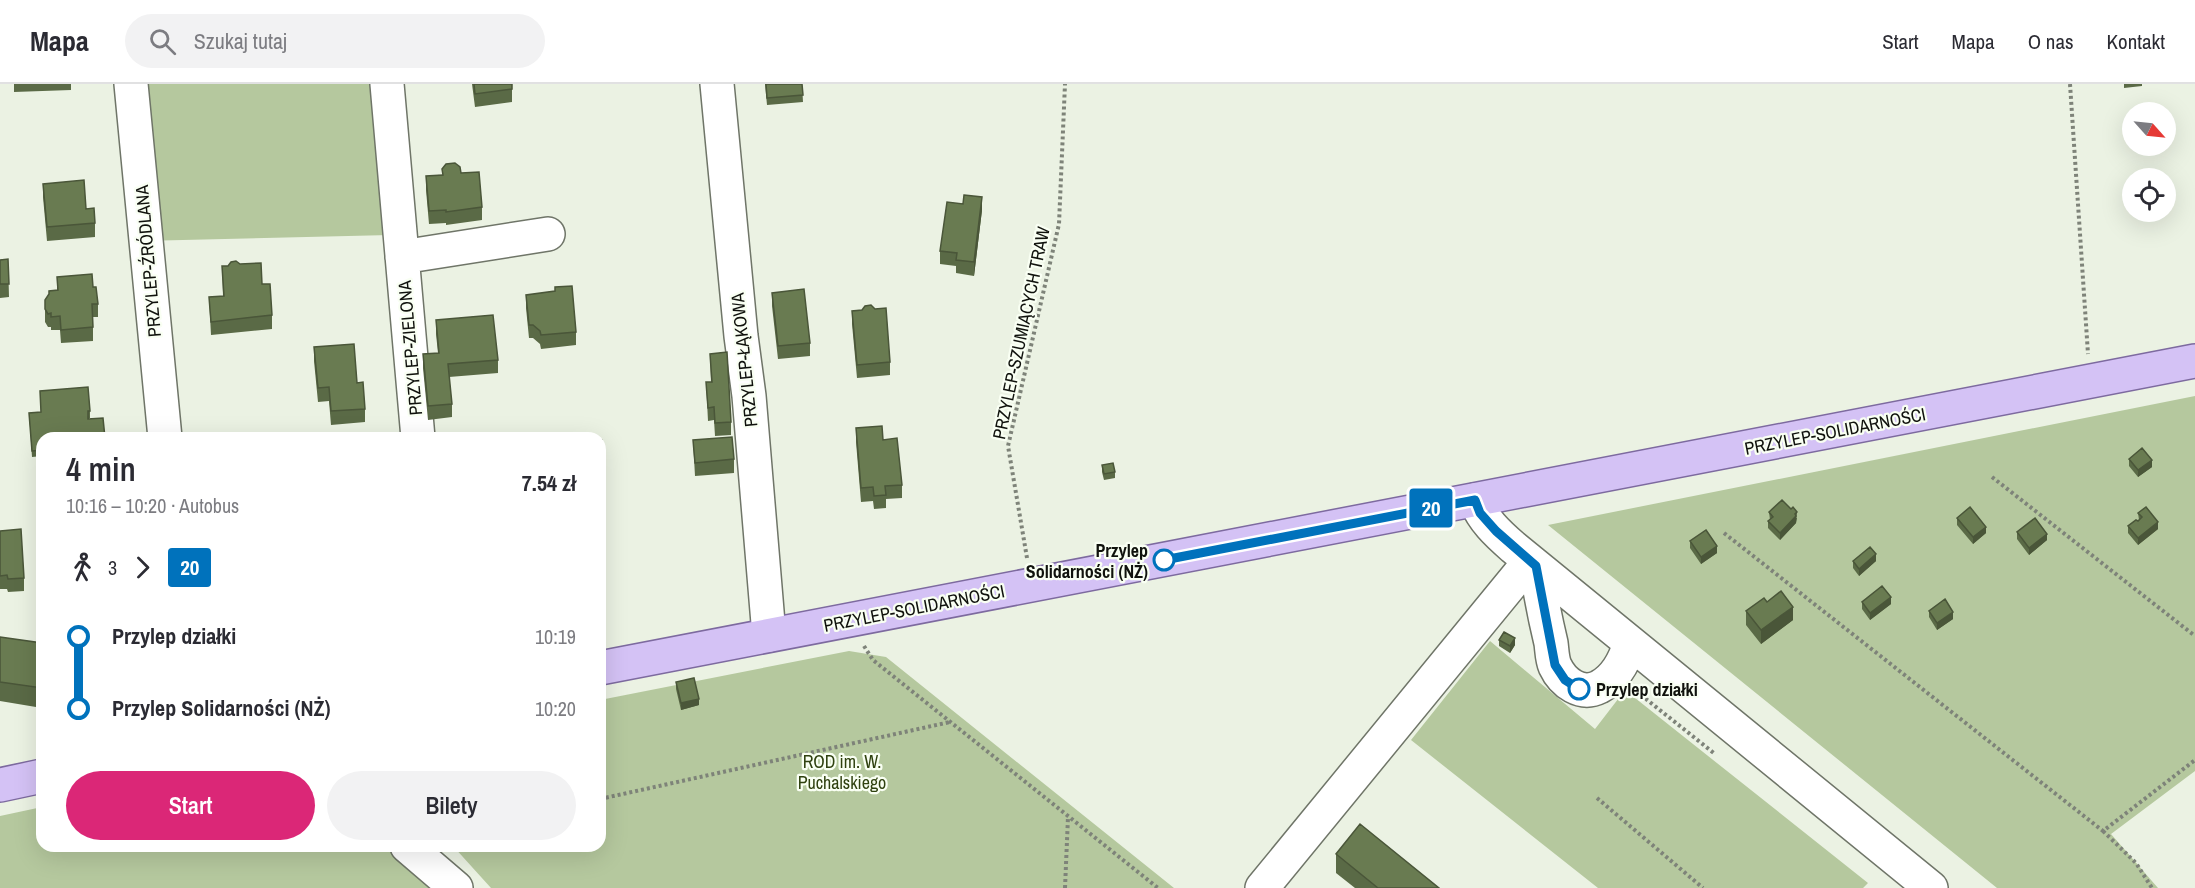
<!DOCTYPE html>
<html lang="pl">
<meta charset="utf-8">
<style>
:root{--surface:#fff;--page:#f2f2f3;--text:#2b2b33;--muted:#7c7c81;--line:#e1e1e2;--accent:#db2777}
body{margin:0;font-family:"Archivo Narrow",sans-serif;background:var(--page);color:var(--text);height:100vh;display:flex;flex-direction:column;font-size:22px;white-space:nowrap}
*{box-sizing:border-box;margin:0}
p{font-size:20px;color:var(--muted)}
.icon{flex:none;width:33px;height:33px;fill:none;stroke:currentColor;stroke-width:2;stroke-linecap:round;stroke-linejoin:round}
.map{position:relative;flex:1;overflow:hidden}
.side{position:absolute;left:36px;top:348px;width:570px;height:420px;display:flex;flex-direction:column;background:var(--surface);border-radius:18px;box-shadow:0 6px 24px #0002}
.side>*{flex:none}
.badge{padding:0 12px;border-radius:4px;font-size:21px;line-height:39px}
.needle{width:39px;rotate:117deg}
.controls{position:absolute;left:2122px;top:18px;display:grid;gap:12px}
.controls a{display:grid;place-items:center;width:54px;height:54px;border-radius:50%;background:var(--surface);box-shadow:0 6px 24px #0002;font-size:30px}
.map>.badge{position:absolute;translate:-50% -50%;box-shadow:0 0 0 3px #fff}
.legs{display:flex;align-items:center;gap:9px;height:66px;padding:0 30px;font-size:20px}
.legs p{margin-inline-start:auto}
.overview{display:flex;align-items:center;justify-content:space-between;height:102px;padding:0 30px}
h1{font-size:33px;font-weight:600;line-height:45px}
.action{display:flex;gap:12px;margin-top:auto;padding:12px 30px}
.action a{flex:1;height:69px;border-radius:36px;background:var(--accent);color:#fff;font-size:24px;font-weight:600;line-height:69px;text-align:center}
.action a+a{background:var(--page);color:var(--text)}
ul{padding:0 30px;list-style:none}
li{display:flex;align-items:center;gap:21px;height:72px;font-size:22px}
li i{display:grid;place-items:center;width:9px;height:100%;margin:0 8px;background:currentColor}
li i::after{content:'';width:15px;height:15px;margin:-8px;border:4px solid;border-radius:50%;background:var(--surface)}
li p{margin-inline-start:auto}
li:first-child i{background:linear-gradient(#0000 50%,currentColor 0)}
li:last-child i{background:linear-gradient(currentColor 50%,#0000 0)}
header{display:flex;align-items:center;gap:36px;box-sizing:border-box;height:84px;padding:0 30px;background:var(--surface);border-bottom:2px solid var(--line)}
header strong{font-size:28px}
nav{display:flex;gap:33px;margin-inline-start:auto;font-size:21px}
.search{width:420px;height:54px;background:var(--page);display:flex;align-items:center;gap:15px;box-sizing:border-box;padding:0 21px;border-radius:33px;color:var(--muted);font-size:22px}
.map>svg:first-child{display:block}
.green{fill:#b5c89e}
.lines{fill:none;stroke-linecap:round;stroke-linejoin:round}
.minor-casing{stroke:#6f7568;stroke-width:36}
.major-casing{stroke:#7d6a9f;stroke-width:36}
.path{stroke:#7e8379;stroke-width:4;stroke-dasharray:3 3;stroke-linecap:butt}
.minor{stroke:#fff;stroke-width:33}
.major{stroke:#d4c2f5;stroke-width:33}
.wall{fill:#5a6a46}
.shaded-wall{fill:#4a5639}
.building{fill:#697b51;stroke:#4a5639;stroke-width:1.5}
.line-1-casing{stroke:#fff;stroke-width:14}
.line-1{stroke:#0072bc;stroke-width:9}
.stop-1-dot{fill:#fff;stroke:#0072bc;stroke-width:3}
.labels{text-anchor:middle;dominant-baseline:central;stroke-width:4.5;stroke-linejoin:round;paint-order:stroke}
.street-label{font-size:18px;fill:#10120d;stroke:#f9fff3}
.stop-label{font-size:18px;font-weight:bold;fill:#10120d;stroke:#f9fff3;text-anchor:end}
.park-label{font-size:18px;fill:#2f410f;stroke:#f9fff3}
</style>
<header>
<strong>Mapa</strong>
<div class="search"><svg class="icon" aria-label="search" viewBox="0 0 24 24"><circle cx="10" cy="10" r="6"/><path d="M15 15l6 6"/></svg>Szukaj tutaj</div>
<nav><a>Start</a><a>Mapa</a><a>O nas</a><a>Kontakt</a></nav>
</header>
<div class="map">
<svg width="2195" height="804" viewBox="0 0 2195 804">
<rect width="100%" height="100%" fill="#ebf2e3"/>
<path class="green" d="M126 0H382L390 151 141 157Z
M2195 312V687L2111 750 2158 804H1997L1548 441Z
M1490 557 1595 645 1625 606 1868 799 1863 804H1598L1411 656Z
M849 567 886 573 1174 804H491L453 762H600V616Z
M42 723V762H402L453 804H0V732Z"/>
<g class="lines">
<g class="minor-casing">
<path id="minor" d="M131 0 165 354
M387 0 418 354
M717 0 741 252 749 312 769 551
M402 173 548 150
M1475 416C1483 436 1497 449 1513 463L1931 804
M1536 482C1540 508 1545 534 1551 559 1552 566 1552 575 1555 582 1563 599 1581 612 1599 603 1616 594 1625 576 1630 559
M407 762 456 804
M1262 804 1530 477"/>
</g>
<g class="major-casing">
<path id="major" d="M600 584 2195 277
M0 701 42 692"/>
</g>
<path class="path" d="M2070 0 2088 270
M1992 393 2195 552
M1724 449 2103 747 2195 676
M1027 474 1008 362 1059 140 1065 0
M864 562 873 576 1158 804
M1636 607 1715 670
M1597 714 1703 804
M600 715 950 638
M2103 747 2136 779 2152 804
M1065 804 1068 733"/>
<use href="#minor" class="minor"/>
<use href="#major" class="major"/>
</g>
<path class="wall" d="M14 0H71V6L14 8Z
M472 0H512V18L475 23Z
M765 0H802L803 18 767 21Z
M2124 0H2142V2L2124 4Z
M461 89 482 123V136L446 141V139L429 140 426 106V92Z
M43 100 86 125 95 139V153L47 157 43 113Z
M982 126 974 192 956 189V182L940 180V167Z
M8 175 9 213 0 214V176Z
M222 182 262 200 272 231V245L211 251 209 213 223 212Z
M57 193 93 203 98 220V233H93V257L61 259 60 246H51V243H48L45 238V216L57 206Z
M772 209 810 259V272L778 275 772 222Z
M526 211 576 248V261L541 265 540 260 533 254H529L526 224Z
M852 227 890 278V291L857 294 852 240Z
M436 236 498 276V289L449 293 452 320V333L428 336 423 284V270L438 269 436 250Z
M314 263 357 299 365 325V338L331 341 329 317 318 318 314 277Z
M710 270 731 338V351L715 352 714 336 708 337 706 298H711Z
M40 307 90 327V334H88V335L42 354V372L32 373 29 329 41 328Z
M856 344 883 356 902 401V414L886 415V424L874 425 873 417 861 418 856 358Z
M600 356 605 390V397H600Z
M693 356 734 375V389L695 392Z
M2129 375 2152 383 2138 393 2129 382Z
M1102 381 1115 388V394L1104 396 1102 388Z
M1769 428 1797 434 1796 439 1780 456 1768 444V437L1770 436Z
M2138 429 2158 445 2138 461 2128 449V442L2139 436Z
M1957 434 1986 449 1973 460 1957 441Z
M0 447 24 494V507L8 508 7 505H0Z
M2017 448 2047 456 2029 471 2017 455Z
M1690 457 1717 469 1701 480 1690 464Z
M1853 477H1876L1859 492 1853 484Z
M1767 518 1793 536 1761 560 1746 541V527Z
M1862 518 1891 520 1870 536 1862 525Z
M1929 527 1953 535 1937 546 1929 533Z
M0 553 42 559V624L0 617Z
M1499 556 1515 561 1510 569 1499 562Z
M676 598 699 621 681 626 676 605Z
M1336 770 1439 804H1355L1336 789Z"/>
<path class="shaded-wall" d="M982 113V126L974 192V178Z
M2152 376V383L2138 393V386Z
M1797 428 1796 439 1780 456V449Z
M2158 438V445L2138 461V454Z
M1986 443V449L1973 460V453Z
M2047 450V456L2029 471V464Z
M1717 462V469L1701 480V473Z
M1876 470V477L1859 492V485Z
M1891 513V520L1870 536V529Z
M1793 523V536L1761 560V546Z
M1953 528V535L1937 546V539Z
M1515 554V561L1510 569V562Z
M699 615V621L681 626V619Z"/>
<path class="building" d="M474 0H512V5L475 10Z
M766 0H802L803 11 767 14Z
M455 79 460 83 461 89 479 88 482 123 446 128V126L429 127 426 92 443 91 442 85 446 80Z
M84 96 86 125 94 124 95 139 47 143 43 100Z
M964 111 982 113 974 178 956 176 957 169 940 167 947 118 963 120Z
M8 175 9 200H0V176Z
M236 177 240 180 261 179 262 200H270L272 231 211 238 209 213 224 212 222 182H228L231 178Z
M92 190 93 203H96L98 220H92L93 243 61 246 60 232 51 233V229L48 230 45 225V216L49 210V207L58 206 57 193Z
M572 202 576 248 541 251 540 247 533 241H529L526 211 555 207V203Z
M804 205 810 259 778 262 772 209Z
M871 221 875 225 886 224 890 278 857 281 852 227 862 226 865 222Z
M493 231 498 276 448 280 452 320 428 322 423 270 439 269 436 236Z
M354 260 357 299 363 298 365 325 331 327 329 303 318 304 314 263Z
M727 268 731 338 715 339 714 323 708 324 706 298H712L710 270Z
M88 303 90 327H88V335L103 334 105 354H42V366L32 367 29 329 41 328 40 307Z
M882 342 883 356 897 354 902 401 885 402 886 411 874 412 873 403 861 404 856 344Z
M732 353 734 375 695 379 693 356Z
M600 356H602L605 390H600Z
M2142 364 2152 376 2138 386 2129 375Z
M1113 379 1115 388 1104 390 1102 381Z
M1782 416 1791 425 1793 423 1797 428 1795 430 1796 432 1780 449 1768 437 1773 433 1769 428Z
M1970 423 1986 443 1973 453 1957 434Z
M2146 423 2158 438 2138 454 2128 442 2136 436 2138 437 2142 433 2138 429Z
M2035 434 2047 450 2029 464 2017 448Z
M21 445 24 494 8 495 7 491 0 492V447Z
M1706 446 1717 462 1701 473 1690 457Z
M1870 463 1876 470 1859 485 1853 477Z
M1882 502 1891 513 1870 529 1862 518Z
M1781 507 1793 523 1761 546 1746 527 1764 514 1767 518Z
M1945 515 1953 528 1937 539 1929 527Z
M1504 548 1515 554 1510 562 1499 556Z
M0 553 42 559V604L0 598Z
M694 594 699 615 681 619 676 598Z
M1360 740 1439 804H1378L1336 770Z"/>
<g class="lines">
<g class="line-1-casing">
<path id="line-1" d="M1164 476 1475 416 1480 429 1496 447 1536 482 1555 581 1565 596 1579 605"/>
</g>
<use href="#line-1" class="line-1"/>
</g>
<g class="stop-1-dot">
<circle cx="1164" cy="476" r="10"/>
<circle cx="1579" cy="605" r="10"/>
</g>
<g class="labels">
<g class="street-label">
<text transform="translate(148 177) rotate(-95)">PRZYLEP-ŹRÓDLANA</text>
<text transform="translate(1021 249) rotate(-78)">PRZYLEP-SZUMIĄCYCH TRAW</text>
<text transform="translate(410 264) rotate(-95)">PRZYLEP-ZIELONA</text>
<text transform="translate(744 276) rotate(-96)">PRZYLEP-ŁĄKOWA</text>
<text transform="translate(1835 347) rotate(-11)">PRZYLEP-SOLIDARNOŚCI</text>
<text transform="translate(914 524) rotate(-11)">PRZYLEP-SOLIDARNOŚCI</text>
</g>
<g class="stop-label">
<text x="1148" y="466">Przylep<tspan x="1148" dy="21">Solidarności (NŻ)</tspan></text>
<text x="1596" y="605" text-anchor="start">Przylep działki</text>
</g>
<g class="park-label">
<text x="842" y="677">ROD im. W.<tspan x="842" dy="21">Puchalskiego</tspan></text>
</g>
</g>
</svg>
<div class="controls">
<a><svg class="needle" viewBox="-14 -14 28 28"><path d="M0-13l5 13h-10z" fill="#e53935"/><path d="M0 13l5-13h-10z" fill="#7c7c81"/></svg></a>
<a><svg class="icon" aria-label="locate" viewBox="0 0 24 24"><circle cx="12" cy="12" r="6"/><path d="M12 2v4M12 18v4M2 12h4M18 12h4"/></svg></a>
</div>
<b class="badge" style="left:1431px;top:424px;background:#0072bc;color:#fff">20</b>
<section class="side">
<div class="overview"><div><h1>4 min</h1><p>10:16 – 10:20 · Autobus</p></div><b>7.54 zł</b></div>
<div class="legs"><svg class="icon" aria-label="walk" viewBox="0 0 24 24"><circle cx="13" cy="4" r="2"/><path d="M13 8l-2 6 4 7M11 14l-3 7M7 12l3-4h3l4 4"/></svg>3<svg class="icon" aria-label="forward" viewBox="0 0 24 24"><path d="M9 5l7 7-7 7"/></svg><b class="badge" style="background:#0072bc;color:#fff">20</b></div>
<ul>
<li><i style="color:#0072bc"></i><b>Przylep działki</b><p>10:19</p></li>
<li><i style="color:#0072bc"></i><b>Przylep Solidarności (NŻ)</b><p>10:20</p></li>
</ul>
<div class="action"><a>Start</a><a>Bilety</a></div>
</section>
</div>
